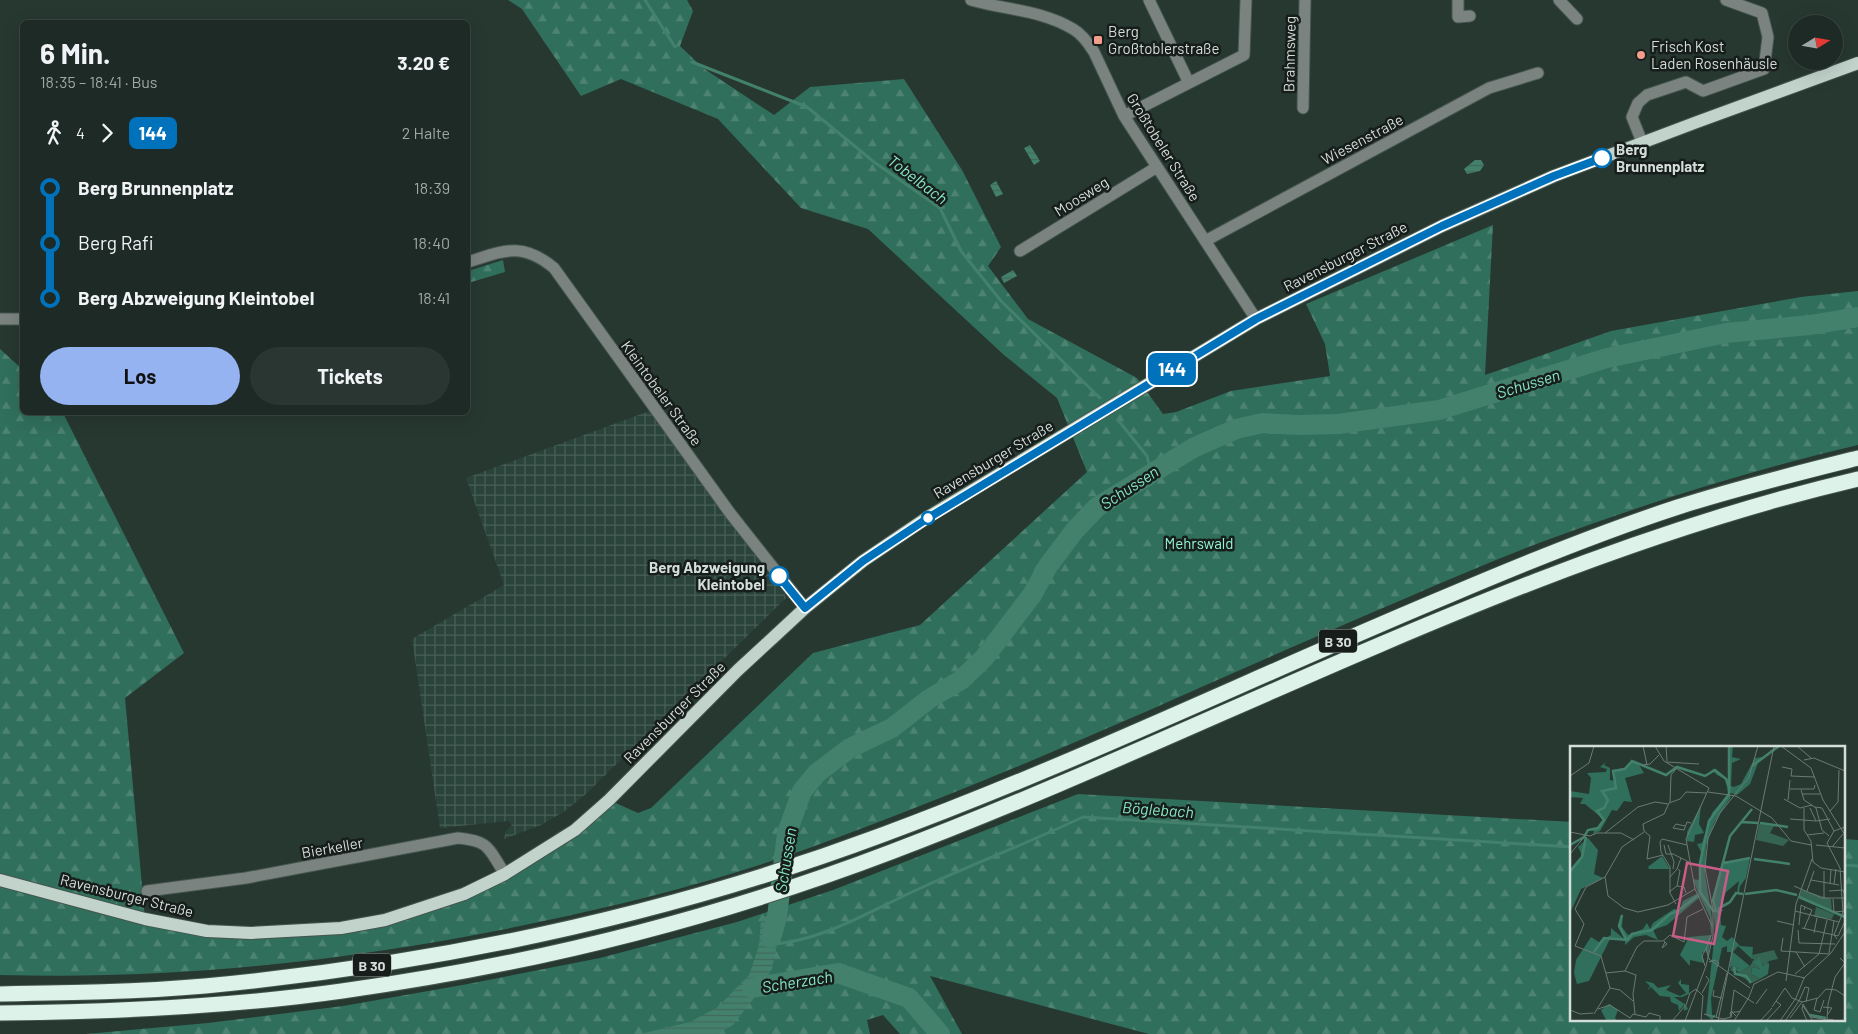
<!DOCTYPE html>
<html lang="de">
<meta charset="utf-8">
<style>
:root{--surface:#1d2a25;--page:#2a3632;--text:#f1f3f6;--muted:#a0a7a7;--line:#3b4642;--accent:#95b2f1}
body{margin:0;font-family:Barlow,sans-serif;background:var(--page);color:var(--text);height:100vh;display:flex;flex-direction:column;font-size:19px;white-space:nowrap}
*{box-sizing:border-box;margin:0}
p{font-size:16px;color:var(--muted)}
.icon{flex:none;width:28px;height:28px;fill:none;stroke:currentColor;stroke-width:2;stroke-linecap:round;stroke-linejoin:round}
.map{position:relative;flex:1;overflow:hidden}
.drawer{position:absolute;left:20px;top:20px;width:450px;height:395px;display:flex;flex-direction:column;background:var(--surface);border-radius:8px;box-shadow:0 5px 20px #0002,0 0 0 1px var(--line)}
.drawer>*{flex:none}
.badge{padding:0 10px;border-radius:8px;font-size:18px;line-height:32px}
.needle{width:32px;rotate:79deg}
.buttons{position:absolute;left:1788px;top:15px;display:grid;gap:10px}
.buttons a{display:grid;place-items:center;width:55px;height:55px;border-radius:50%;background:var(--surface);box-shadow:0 5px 20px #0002,0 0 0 1px var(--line);font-size:25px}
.map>.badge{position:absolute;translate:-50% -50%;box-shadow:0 0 0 2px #fff}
.legs{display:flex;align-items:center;gap:8px;height:55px;padding:0 20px;font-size:16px}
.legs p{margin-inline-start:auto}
.overview{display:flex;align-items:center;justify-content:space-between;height:85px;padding:0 20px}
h1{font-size:28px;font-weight:700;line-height:38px}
.cta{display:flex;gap:10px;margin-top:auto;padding:10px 20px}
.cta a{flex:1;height:58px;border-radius:30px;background:var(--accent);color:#111;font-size:20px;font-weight:700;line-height:58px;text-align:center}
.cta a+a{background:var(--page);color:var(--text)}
ul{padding:0 20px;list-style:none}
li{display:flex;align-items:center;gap:18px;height:55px;font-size:19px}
li i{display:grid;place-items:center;width:8px;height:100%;margin:0 6px;background:currentColor}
li i::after{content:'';width:12px;height:12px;margin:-6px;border:4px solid;border-radius:50%;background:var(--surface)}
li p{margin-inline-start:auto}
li:first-child i{background:linear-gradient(#0000 50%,currentColor 0)}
li:last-child i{background:linear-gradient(currentColor 50%,#0000 0)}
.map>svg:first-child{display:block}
.industrial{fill:url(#industrial-grid)}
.forest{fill:url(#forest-firs)}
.water{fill:url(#water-rules)}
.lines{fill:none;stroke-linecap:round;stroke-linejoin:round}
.stream{stroke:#43816c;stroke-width:3}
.river{stroke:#43816c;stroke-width:20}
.minor-casing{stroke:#46564f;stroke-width:13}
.major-casing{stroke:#46564f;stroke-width:14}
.highway-casing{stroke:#46564f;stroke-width:17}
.minor{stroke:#7b8380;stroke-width:11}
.major{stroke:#c2d3cc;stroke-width:12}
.highway{stroke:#ddf3ea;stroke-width:15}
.line-1-casing{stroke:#fff;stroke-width:11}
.line-1{stroke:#0072bc;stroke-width:8}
.poi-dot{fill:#f49d8c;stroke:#161d1a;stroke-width:2}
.stop-1-dot{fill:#fff;stroke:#0072bc;stroke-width:2.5}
.labels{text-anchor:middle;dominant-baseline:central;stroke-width:5;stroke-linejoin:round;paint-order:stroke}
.shield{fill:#161d1a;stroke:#9aa3a0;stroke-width:1}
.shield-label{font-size:14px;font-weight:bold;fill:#d3ddd9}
.poi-label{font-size:15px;fill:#d3ddd9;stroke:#161d1a;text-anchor:start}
.street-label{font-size:15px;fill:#d3ddd9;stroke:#161d1a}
.stop-label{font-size:15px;font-weight:bold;fill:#d3ddd9;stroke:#161d1a;text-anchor:start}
.park-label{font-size:15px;fill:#94f4d2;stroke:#161d1a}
.water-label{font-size:16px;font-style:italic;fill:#87e7c5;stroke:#161d1a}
.inset-river{fill:none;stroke:#43816c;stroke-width:2.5}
.inset-road{fill:none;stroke:#6c7a74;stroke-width:1}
.view{fill:#c85d87;fill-opacity:0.15;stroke:#c85d87;stroke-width:2.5}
.inset-edge{fill:none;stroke:#d3ddd9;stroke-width:2.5}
</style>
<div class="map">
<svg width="1858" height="1034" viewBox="0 0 1858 1034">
<defs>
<pattern id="industrial-grid" width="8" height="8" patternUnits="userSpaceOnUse" patternTransform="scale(1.25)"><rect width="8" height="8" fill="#2a443b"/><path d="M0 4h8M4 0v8" fill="none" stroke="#485f57"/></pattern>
<pattern id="forest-firs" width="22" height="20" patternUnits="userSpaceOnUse" patternTransform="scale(1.25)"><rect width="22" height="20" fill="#306f5b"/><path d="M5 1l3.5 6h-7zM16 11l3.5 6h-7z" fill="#4d8372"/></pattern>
<pattern id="water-rules" width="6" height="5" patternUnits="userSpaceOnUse" patternTransform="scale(1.25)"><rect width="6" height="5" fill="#43816c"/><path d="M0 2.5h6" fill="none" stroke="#41685b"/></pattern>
</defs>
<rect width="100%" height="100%" fill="#273831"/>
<path class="industrial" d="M655 409 779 576 786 598 586 794 565 811 541 825 504 839 506 831 512 825 508 821 440 828 412 639 504 585 466 478Z"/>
<path class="forest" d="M508 0H687L693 11 680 46 703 68 774 115 810 87 904 79 962 170 1001 247 988 266 1028 319 1137 378 1163 414 1176 412 1231 391 1330 376 1325 344 1306 304 1493 225 1485 375 1611 331 1801 297 1858 291V445C1756 469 1656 500 1558 536 1506 555 1455 577 1404 599 1254 662 1106 732 955 792 882 821 809 850 734 873 659 896 583 913 506 929 339 962 170 980 0 975V349L22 369V412L63 413 184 653 125 698 145 919 207 931 341 928 505 874 609 800 638 813 651 808 813 653 920 625 1087 472 1057 398 1004 355 868 229 801 208 718 119 621 79 581 96 522 9Z
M503 260 505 272 468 283V271Z
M1078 794 1572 822V1020H1844V839L1858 840V1034H1149L930 976 962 1034H900L883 1015 867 1020 870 1034H86L208 1023 343 1006 468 984 600 958 737 922 833 890Z"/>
<path class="water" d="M1030 145 1040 161 1034 165 1024 148Z
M1475 160H1481L1484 165 1480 171 1467 174 1464 169Z
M996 181 1003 194 996 197 990 185Z
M1013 270 1017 276 1004 283 1001 277Z
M784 910 772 969 758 993 733 1025 718 1034H640L690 1022 718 1007 749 975 759 946 761 918Z"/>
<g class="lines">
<path class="stream" d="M645 0 675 47
M692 62 807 107 874 162 940 208 961 251 1001 301 1100 398
M1118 420 1147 456 1151 472
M1844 865 1858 866
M775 944C828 939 875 908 923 887 976 863 1030 842 1083 817L1572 847"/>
<path class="river" d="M771 938 777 917 787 833 802 791 817 773 850 748 892 728 929 699 961 680 984 658 1032 595 1048 566 1075 530 1097 507 1193 448 1236 429 1263 423 1298 425 1338 424 1439 410 1607 358 1726 333 1810 325 1858 317
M752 988 838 973 909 998 940 1034"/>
<g class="minor-casing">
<path id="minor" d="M971 0C1005 10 1042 10 1073 29 1082 34 1089 44 1094 52L1124 116 1256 319
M1149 0 1189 83
M1458 0V17L1470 16
M1559 0 1577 19
M1303 108 1305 0
M1124 116 1244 55 1246 0
M1642 142 1632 117 1638 103 1647 95 1686 82 1703 91 1764 69 1768 37 1762 13 1726 0
M1205 241 1489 88 1538 73
M1020 251 1157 167
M468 262C503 251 522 241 554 268L730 513 805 608
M0 319H22
M147 891 246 878 458 838C491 841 488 849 505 874"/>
</g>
<g class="major-casing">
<path id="major" d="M0 880 145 919 207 931 251 933 341 928 385 920 464 894 505 874 575 830 609 800 738 670 777 634 805 608 863 561 928 517 1256 319 1442 226 1554 176 1697 122 1858 63"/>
</g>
<g class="highway-casing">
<path id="highway" d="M0 994C68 993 137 992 205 986 436 964 665 916 882 835 1075 764 1260 674 1450 595 1525 563 1601 532 1678 507 1737 488 1798 473 1858 458
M0 1013C114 1012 229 1007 342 991 529 965 715 919 891 852 1214 730 1520 558 1858 479"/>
</g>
<use href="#minor" class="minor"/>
<use href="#major" class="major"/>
<use href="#highway" class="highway"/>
</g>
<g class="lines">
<g class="line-1-casing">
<path id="line-1" d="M779 576 805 608 863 561 928 518 1256 319 1442 226 1554 176 1602 158"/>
</g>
<use href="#line-1" class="line-1"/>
</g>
<g class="poi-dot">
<rect x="1093" y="35" width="10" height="10" rx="2.5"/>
<circle cx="1641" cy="55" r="5"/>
</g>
<g class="stop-1-dot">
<circle cx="1602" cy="158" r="9"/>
<circle cx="928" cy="518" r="6"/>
<circle cx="779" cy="576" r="9"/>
</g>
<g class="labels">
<g class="shield">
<rect x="1319" y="629.5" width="38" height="23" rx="4"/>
<rect x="353" y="953.5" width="38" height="23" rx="4"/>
</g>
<g class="shield-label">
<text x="1338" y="641">B 30</text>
<text x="372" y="965">B 30</text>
</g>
<g class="poi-label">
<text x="1108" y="31">Berg<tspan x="1108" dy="17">Großtoblerstraße</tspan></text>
<text x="1651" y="46">Frisch Kost<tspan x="1651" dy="17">Laden Rosenhäusle</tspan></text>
</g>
<g class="street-label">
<text transform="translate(1289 54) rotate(-89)">Brahmsweg</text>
<text transform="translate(1362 139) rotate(-28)">Wiesenstraße</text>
<text transform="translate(1164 147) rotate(58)">Großtobeler Straße</text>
<text transform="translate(1081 196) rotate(-32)">Moosweg</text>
<text transform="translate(1345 256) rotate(-27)">Ravensburger Straße</text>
<text transform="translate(662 393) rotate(54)">Kleintobeler Straße</text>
<text transform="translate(993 459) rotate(-31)">Ravensburger Straße</text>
<text transform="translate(674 712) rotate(-45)">Ravensburger Straße</text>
<text transform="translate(332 847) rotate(-10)">Bierkeller</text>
<text transform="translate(127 895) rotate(14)">Ravensburger Straße</text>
</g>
<g class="stop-label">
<text x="1616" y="149">Berg<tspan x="1616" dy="17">Brunnenplatz</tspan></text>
<text x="765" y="567" text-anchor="end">Berg Abzweigung<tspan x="765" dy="17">Kleintobel</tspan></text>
</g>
<g class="park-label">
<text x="1199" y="543">Mehrswald</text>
</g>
<g class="water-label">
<text transform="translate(918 179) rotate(37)">Tobelbach</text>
<text transform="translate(1528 383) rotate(-17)">Schussen</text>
<text transform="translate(1129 487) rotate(-33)">Schussen</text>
<text transform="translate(1158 809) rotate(4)">Böglebach</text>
<text transform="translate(785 860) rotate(-81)">Schussen</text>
<text transform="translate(797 981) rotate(-9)">Scherzach</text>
</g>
</g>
<g transform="translate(1570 746)">
<rect width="275" height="275" fill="#273831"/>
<path d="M204 204 208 213 199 215 195 221 188 213H182V209Z" fill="#356453"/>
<path d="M158 0H163L162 11 171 13 162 17 161 40 164 41 171 38 185 12 194 11 201 4 210 0 188 17 180 38 167 49 158 46 155 33 147 29 143 25 136 30 143 23H145L156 32 159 39ZM62 14 68 17 74 27 55 32 62 56 54 55 47 65 42 64 30 85 23 88 24 85 19 84 15 87 19 83H26L33 73 15 58H10L13 52 0 51V45L19 48 21 32 17 27 36 26 37 23 30 21 36 16 34 19 40 22V34L45 35 42 24 54 22ZM158 48 161 51 144 77 136 100 135 128 143 179 138 211 136 204 132 207 134 217 120 214V220L110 209 119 191 141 189 140 171 130 151 97 179 83 184 88 194 76 189 64 191 55 199V194L40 193 19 235 7 238 4 227 6 214 21 191 29 196 41 189V182L54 193 49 180 53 167 52 181 58 189 73 183 77 177 80 183 83 177 104 163 110 164 113 155 128 147 123 133 129 134 131 106 127 98 132 97 142 67ZM131 59 129 78 134 87 125 89 124 96 117 95V86ZM18 92 28 104 24 128 33 132 11 143 0 167V123L12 109 8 101ZM92 110 100 123H79L78 121ZM180 112 176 132 170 140 169 146 173 148H166L158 159 150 163 154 165H150L151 179 156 180 152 191 157 195 162 191 170 200 183 201 182 213 168 200 163 206 180 220 169 227 163 220 160 222 161 206H157V200L152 202 141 252 142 269H146L142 274 136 269 145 185 143 154 152 116ZM169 135 167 146 160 155 149 161 156 146ZM189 211 193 220 199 217V220L198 228 190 233 181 228 182 221 190 223 182 216ZM111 233V238L119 239V248L112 251H104L116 259 118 263 114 265V259L109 265 108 259 101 256 100 251 90 250 81 241 77 245 80 240 75 235 83 237 88 242 101 239 96 244 110 250 116 247 108 237ZM39 258 48 264 45 272 47 275 36 274 31 264Z" fill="#306f5b" fill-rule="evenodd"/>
<path d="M186 210 188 213 183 216 190 223 182 221 181 228 190 233 182 237 160 224 163 220 169 221 166 226 169 227 180 220Z" fill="#356453"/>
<path d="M246 161 264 168 262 173 244 171Z" fill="#356453"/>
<path d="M232 144 261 153 262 165 229 150Z" fill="#356453"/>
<path d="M189 78 204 80 200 87 219 94 213 100 186 94Z" fill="#356453"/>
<path class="inset-river" d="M182 20 209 0M144 68 158 50M172 76 188 77M190 77 218 81M0 99 14 91 18 84 28 82 34 74 27 65 34 62 38 54 32 45 46 42 43 25 55 23 62 15 96 29 107 21 135 30 145 24 156 33 160 43M184 113 220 118M154 117 180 112M0 126 12 111 16 91M175 148 206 144 227 149M229 151 275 171M110 163 127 150M144 166 130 146V117L139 75 159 48V0M146 166 143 154 160 90 182 63M148 168 149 162 160 156 166 147 173 148M52 169 49 180 56 193M24 206 34 192 57 194 62 188 82 184 100 168 110 164M164 221 165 228 176 230 181 237M240 269 256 272"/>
<path class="inset-road" d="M73 0 77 19M85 0 94 15 139 42 116 93 125 143 142 180M96 0 97 15M211 0 241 22 253 54 275 89M227 0 241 12M234 14 244 12 275 25M96 16 129 18M72 19 80 18 89 9M212 21 222 23 221 30 245 31M0 30 19 17 24 0M220 43H244L245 39M231 44 234 54 246 62 252 84 259 90M138 46 166 50 202 72 221 95 241 99M232 48H250M214 53 230 62 242 59M218 54 220 34M100 56 101 29 106 23M245 61 252 62 264 85M234 62V84L241 95 243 116 251 122 275 126M240 62 246 75 260 73M260 65 268 56 269 24M220 73 246 75M115 80 106 78 103 82 114 84 117 76 121 77M0 86 20 90 27 87H51L64 94M35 87 68 61 85 56 98 58M237 89 254 87M94 99 96 108H103L119 116M98 99 104 116 103 123M246 99 275 102M262 101 273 88M0 108 16 89M93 109 77 113 80 90 74 85 73 78 94 68 99 57 110 53 116 46 137 47M35 131 38 150 54 162 68 166 98 159 125 143M100 131 107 123 111 112M241 134 269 139M260 138 261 123M264 138 266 123M107 140 110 125 108 123M224 140 252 152H275M237 145 244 125M259 145 273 144 275 149M99 146 107 140 114 141 116 147M254 152V125M263 153 264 166 275 165M106 158 100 147V121L91 106 90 96 92 93 117 99M225 165 269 176M207 175 224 179M229 179 231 159 235 161M232 182 264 189M234 183 242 164 235 161 234 164M228 184 229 197 265 198M244 187 247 172M141 189 136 203 139 213 180 242M264 189 268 190 275 175M213 192 211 205 260 208M267 193 264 189 273 166 270 122 257 97 264 85 275 81M94 195 97 198 92 202 95 196M226 206 235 221M259 207 264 175M139 216 145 214 149 217 147 221M135 220 132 210 136 203M55 225 66 229 63 248 65 268M36 227 55 225 67 201 74 195H93L100 189 114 196 117 171 133 163M225 228 249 208 257 174M216 235 226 158 242 113M235 241 239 242 236 256M40 242 50 244 63 255M215 242 222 252 232 256 248 252 256 243 266 244 275 250M144 244 143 250 152 252M132 247 139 234 136 230M247 252 244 264 250 266 254 254M229 255 235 241M186 258 197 243M233 258 241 271 258 274M233 258 232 263 237 275M233 260 243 275M202 261 215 242M253 261 262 262 258 268M28 263 40 259 60 272 63 268 76 271M0 264 10 268 23 267M161 267 164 244 184 257M24 268 40 242 31 210 5 200 14 178 5 163 16 141 35 131 52 101 74 86M134 268 153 273 161 271M166 270 162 266 161 271 160 267 161 266H167L170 265M76 271 79 267 90 270V275M146 271 157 227M220 272 232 256M264 274 257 273 258 258 265 231 275 217 270 212M102 275 116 259 120 247 126 243 133 250 131 275M115 275 136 220 143 190V164L135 122 138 92 150 67 179 31 188 0M148 275 204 0M164 275 179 251 184 238 208 226 235 232M190 275 202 262M196 275 211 259 206 255M210 275 226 252 234 232 261 207 275 186M215 275 229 255"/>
<path class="view" d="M117 117 158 125 144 198 103 190Z"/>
<rect width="275" height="275" class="inset-edge"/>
</g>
</svg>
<div class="buttons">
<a><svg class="needle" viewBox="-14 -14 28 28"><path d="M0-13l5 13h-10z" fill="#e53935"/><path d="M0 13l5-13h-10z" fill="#a0a7a7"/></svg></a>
</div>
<b class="badge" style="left:1172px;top:369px;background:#0072bc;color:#fff">144</b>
<section class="drawer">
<div class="overview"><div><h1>6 Min.</h1><p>18:35 – 18:41 · Bus</p></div><b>3.20 €</b></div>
<div class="legs"><svg class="icon" aria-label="walk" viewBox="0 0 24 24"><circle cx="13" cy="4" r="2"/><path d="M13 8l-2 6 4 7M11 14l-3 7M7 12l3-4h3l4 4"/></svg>4<svg class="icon" aria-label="forward" viewBox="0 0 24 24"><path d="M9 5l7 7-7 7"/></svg><b class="badge" style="background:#0072bc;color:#fff">144</b><p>2 Halte</p></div>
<ul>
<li><i style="color:#0072bc"></i><b>Berg Brunnenplatz</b><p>18:39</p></li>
<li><i style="color:#0072bc"></i><span>Berg Rafi</span><p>18:40</p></li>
<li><i style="color:#0072bc"></i><b>Berg Abzweigung Kleintobel</b><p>18:41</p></li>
</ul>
<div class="cta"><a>Los</a><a>Tickets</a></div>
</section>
</div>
